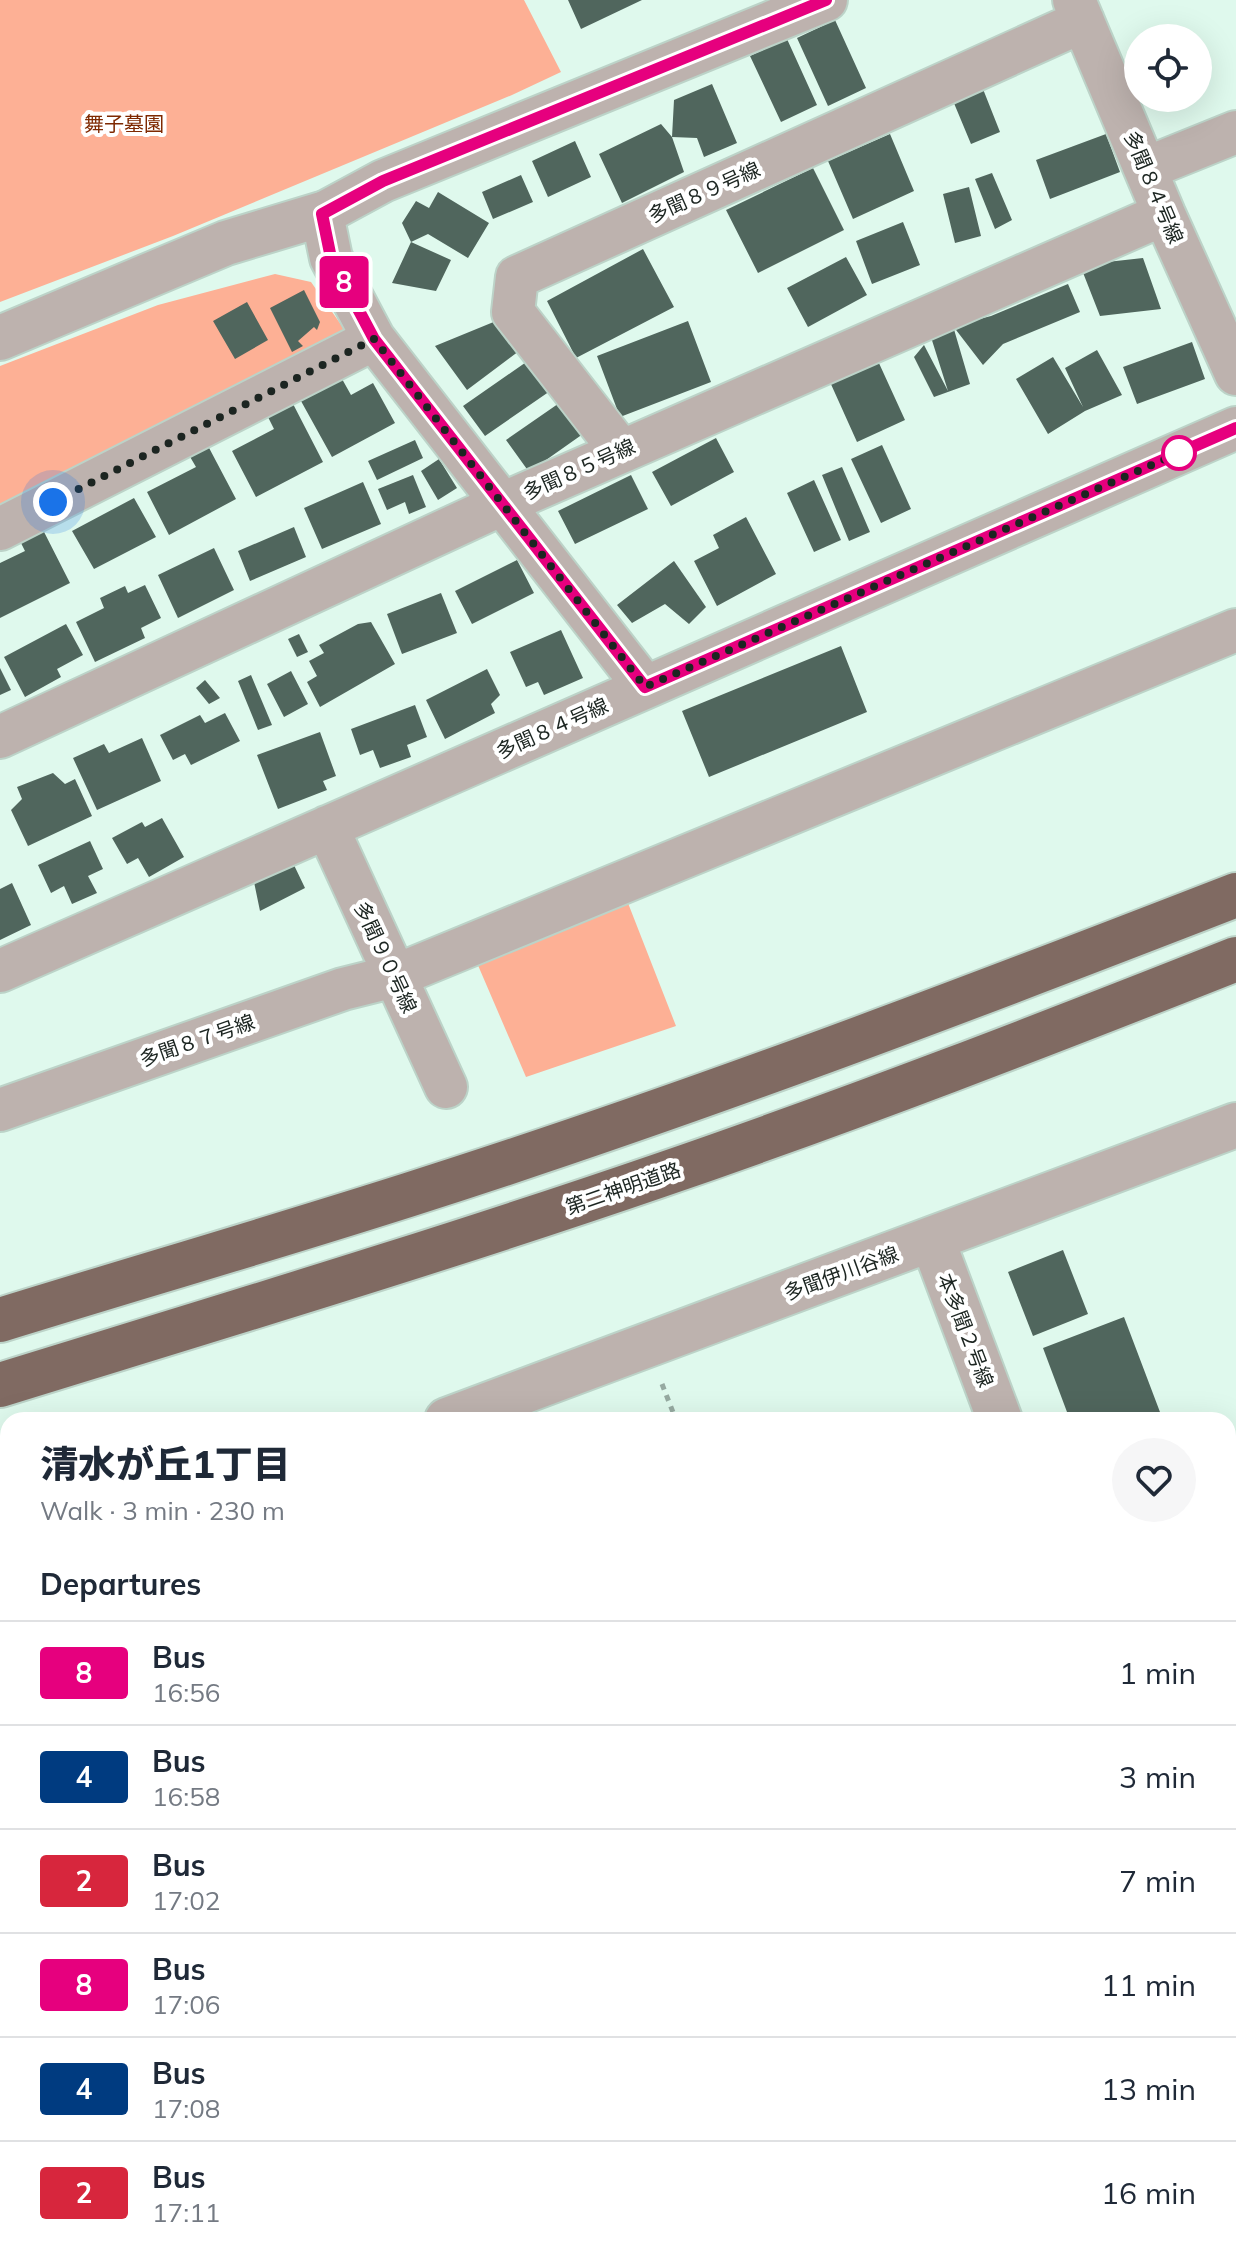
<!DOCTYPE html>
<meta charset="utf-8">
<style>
:root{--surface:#fff;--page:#f6f6f7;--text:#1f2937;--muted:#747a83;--line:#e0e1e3}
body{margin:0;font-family:Mulish,"Noto Sans JP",sans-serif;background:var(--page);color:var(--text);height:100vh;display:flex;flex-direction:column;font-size:30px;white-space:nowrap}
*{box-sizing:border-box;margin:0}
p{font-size:26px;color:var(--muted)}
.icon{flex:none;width:44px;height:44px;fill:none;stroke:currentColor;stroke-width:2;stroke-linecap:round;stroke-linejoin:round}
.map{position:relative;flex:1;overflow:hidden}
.panel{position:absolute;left:0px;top:1412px;width:1236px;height:848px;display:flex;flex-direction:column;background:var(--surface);border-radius:24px 24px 0 0;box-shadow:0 8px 32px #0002}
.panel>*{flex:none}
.badge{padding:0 16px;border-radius:6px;font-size:28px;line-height:52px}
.fabs{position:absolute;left:1124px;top:24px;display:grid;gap:16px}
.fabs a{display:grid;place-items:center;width:88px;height:88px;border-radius:50%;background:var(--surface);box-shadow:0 8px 32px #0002;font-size:40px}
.you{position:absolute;width:40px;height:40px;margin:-20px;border:6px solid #fff;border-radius:50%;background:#1a73e8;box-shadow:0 0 0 12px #1a73e833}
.map>.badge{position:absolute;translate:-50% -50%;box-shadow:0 0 0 4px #fff}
h2{padding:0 40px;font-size:30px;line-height:72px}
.round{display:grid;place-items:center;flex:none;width:84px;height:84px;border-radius:42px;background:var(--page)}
.head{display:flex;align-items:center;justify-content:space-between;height:136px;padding:0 40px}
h1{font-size:38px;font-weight:800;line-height:60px}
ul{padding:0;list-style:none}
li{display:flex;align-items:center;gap:24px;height:104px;padding:0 40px;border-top:2px solid var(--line)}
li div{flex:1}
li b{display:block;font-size:30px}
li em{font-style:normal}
li .badge{min-width:88px;font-weight:700;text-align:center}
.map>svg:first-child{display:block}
.green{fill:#fdb095}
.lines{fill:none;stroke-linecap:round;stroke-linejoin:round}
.river{stroke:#4ecca2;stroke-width:74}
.building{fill:#50665d}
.minor-casing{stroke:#bcd3c8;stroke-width:46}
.tertiary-casing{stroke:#bcd3c8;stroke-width:48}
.motorway-casing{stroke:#bcd3c8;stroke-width:48}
.path{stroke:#96aaa1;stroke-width:5;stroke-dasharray:6 6;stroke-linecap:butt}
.minor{stroke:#bdb2ae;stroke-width:42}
.tertiary{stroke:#bdb2ae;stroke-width:44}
.motorway{stroke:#806a62;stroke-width:44}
.line-casing{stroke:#fff;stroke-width:18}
.line{stroke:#e6007e;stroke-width:12}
.walk{stroke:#1c2521;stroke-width:8;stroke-dasharray:0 14.4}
.stop-dot{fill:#fff;stroke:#e6007e;stroke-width:4}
.labels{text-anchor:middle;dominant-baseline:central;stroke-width:8;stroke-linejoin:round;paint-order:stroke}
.park-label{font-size:20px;fill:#7e2901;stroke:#fff}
.street-label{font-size:20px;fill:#1c2521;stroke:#fff}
</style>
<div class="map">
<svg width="1236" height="2260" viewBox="0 0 1236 2260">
<rect width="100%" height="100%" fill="#dff9ed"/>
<path class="green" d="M0 0H524L561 72 512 95 173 236 0 302Z
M275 274 311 282 349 336 0 514V366L158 305Z
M626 898 676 1026 526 1077 474 956Z"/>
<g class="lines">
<path class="river" d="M1234 1704 1236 1700"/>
</g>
<path class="building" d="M568 0H642L581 29Z
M835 20 866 88 828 106 797 38Z
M787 39 817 105 781 122 750 56Z
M712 84 737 143 704 157 697 138 672 137 674 100Z
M981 84 1000 132 971 144 951 96Z
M661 124 672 137 684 172 622 203 599 154Z
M890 134 914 191 853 219 828 161Z
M1106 134 1120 172 1050 199 1036 160Z
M575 141 591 177 548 197 532 161Z
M813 168 844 230 758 273 726 210Z
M992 173 1012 220 995 229 975 179Z
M521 175 533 202 493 219 482 192Z
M969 187 981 236 955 243 943 194Z
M438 192 489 223 468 258 428 234 411 242 402 223 416 201 429 208Z
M903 222 920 265 872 284 856 241Z
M411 242 451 260 436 291 392 283Z
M643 249 674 307 576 358 547 301Z
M846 257 867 295 808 327 787 288Z
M1143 258 1161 309 1100 316 1080 265Z
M1068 284 1080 312 1003 344 983 365 953 326 991 316Z
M304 290 320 322 317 330 314 327 298 341 303 346 292 352 270 308Z
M247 302 268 340 235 359 213 321Z
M496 321 519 351 467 390 435 346Z
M688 321 711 382 620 417 597 356Z
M953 326 970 384 934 397 914 357 924 345 948 391 930 334Z
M1192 342 1205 379 1137 404 1123 367Z
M1097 350 1122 395 1085 411 1048 434 1016 379 1053 357 1083 407 1065 368Z
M532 358 553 389 485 436 463 406Z
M878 361 905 420 857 442 830 382Z
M337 370 351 395 373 383 395 423 332 457 296 392Z
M568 397 590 429 529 472 506 440Z
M291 400 323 462 256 497 232 451 274 429 266 413Z
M716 438 734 472 671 506 652 472Z
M415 440 423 458 377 480 368 461Z
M207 444 236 499 169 535 147 492 196 467 189 455Z
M882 445 911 509 881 523 851 459Z
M439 459 457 488 438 500 421 471Z
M842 467 870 532 849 541 822 475Z
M413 475 426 507 409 514 405 502 387 510 378 489Z
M631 475 648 509 575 544 558 511Z
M814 480 841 540 814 552 787 493Z
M363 482 381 524 322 549 304 508Z
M134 498 156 537 94 569 72 531Z
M746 517 776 574 717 606 694 561 719 548 713 535Z
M41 526 70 583 0 618V563L25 551 18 537Z
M294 527 306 557 250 581 238 551Z
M214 548 234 590 178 618 158 575Z
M517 560 534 593 472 624 455 591Z
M674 561 706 607 689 624 665 604 632 623 617 605Z
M145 585 161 618 141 628 145 638 95 662 76 622 104 608 100 598 125 586 128 593Z
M441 593 457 633 402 654 387 614Z
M371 622 395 664 320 707 307 682 317 676 309 661 324 653 319 645 358 624Z
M66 624 83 655 57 669 61 677 25 697 4 657Z
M561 630 583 678 544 695 538 682 526 687 510 652Z
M299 634 308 652 297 657 288 639Z
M841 646 867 712 709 777 682 711Z
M0 668 11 690 0 695Z
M487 669 500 695 491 704 495 713 445 739 426 700Z
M291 671 308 704 284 717 267 684Z
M251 675 272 725 258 730 238 681Z
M205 680 220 698 209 704 196 688Z
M415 705 427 737 407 745 411 757 380 768 373 750 360 755 351 729Z
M225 713 240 741 191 765 185 754 173 760 160 735 200 715 205 723Z
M320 732 336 776 323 781 327 790 278 809 257 755Z
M142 738 161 781 97 810 73 758 104 744 109 753Z
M53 773 65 784 75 779 92 816 28 846 11 810 22 799 17 787Z
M162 818 184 857 149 877 138 858 127 864 112 838 142 822 145 827Z
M90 841 103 869 88 876 97 893 72 904 64 886 51 893 38 865Z
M293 863 305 888 260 911 254 882Z
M12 883 31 925 0 940V889Z
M1063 1250 1088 1314 1033 1336 1008 1272Z
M1124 1317 1163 1420H1070L1043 1348Z"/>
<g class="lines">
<g class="minor-casing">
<path id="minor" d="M1074 0 1164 214 1236 374
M1147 168 1236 132
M621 451 513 312 517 277 1083 21
M0 529 374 339
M645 687 374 339 331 258 322 214 383 181 826 0
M0 737 502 504 1164 214
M327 827 446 1087
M0 971 1236 428
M0 1110 343 989 395 976 1236 630
M288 2252 291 2260
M1143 2252 1151 2260
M13 2260 33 2252"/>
</g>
<g class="tertiary-casing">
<path id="tertiary" d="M0 338 226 243 322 214
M932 1239 1000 1420
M447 1420 1236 1125
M0 1586 8 1583
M1228 1906 1236 1914"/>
</g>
<g class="motorway-casing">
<path id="motorway" d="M0 1320C136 1278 273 1238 408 1195 688 1106 963 1001 1236 895
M0 1385C220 1317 440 1251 658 1176 853 1109 1044 1035 1236 959"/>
</g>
<path class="path" d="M662 1384 676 1420
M0 1939 8 1936
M0 1951 8 1974
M105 2252 108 2260"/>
<use href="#minor" class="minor"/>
<use href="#tertiary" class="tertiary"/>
<use href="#motorway" class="motorway"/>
</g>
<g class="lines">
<g class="line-casing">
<path id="line" d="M826 0 383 181 322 214 331 258 374 339 645 687 1236 428"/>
</g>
<use href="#line" class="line"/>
<path class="walk" d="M53 502 374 339 645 687 1179 453"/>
</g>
<circle class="stop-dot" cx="1179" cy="453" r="16"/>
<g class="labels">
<g class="park-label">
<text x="124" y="123">舞子墓園</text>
</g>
<g class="street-label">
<text transform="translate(1154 187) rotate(67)">多聞８４号線</text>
<text transform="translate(704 192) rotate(-24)">多聞８９号線</text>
<text transform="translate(579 469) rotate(-24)">多聞８５号線</text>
<text transform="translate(552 728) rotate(-24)">多聞８４号線</text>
<text transform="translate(386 957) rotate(65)">多聞９０号線</text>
<text transform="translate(197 1040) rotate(-19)">多聞８７号線</text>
<text transform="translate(623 1188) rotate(-19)">第二神明道路</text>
<text transform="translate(841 1273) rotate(-20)">多聞伊川谷線</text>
<text transform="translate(966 1330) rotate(69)">本多聞２号線</text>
</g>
</g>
</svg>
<div class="fabs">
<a><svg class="icon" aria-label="locate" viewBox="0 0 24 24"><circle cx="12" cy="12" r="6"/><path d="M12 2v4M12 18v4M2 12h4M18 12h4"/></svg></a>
</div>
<div class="you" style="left:53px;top:502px"></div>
<b class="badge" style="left:344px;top:282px;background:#e6007e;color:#fff">8</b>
<section class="panel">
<div class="head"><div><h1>清水が丘1丁目</h1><p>Walk · 3 min · 230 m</p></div><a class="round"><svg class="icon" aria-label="heart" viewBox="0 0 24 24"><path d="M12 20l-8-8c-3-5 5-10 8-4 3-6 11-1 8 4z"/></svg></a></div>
<h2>Departures</h2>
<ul>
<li><span class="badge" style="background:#e6007e;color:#fff">8</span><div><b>Bus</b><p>16:56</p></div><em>1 min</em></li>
<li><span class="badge" style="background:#003b80;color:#fff">4</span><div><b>Bus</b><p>16:58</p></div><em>3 min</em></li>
<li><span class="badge" style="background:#d7263d;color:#fff">2</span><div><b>Bus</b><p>17:02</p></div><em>7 min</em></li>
<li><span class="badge" style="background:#e6007e;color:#fff">8</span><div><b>Bus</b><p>17:06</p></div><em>11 min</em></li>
<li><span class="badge" style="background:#003b80;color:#fff">4</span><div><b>Bus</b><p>17:08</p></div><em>13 min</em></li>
<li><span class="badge" style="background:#d7263d;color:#fff">2</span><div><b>Bus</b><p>17:11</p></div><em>16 min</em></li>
</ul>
</section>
</div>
